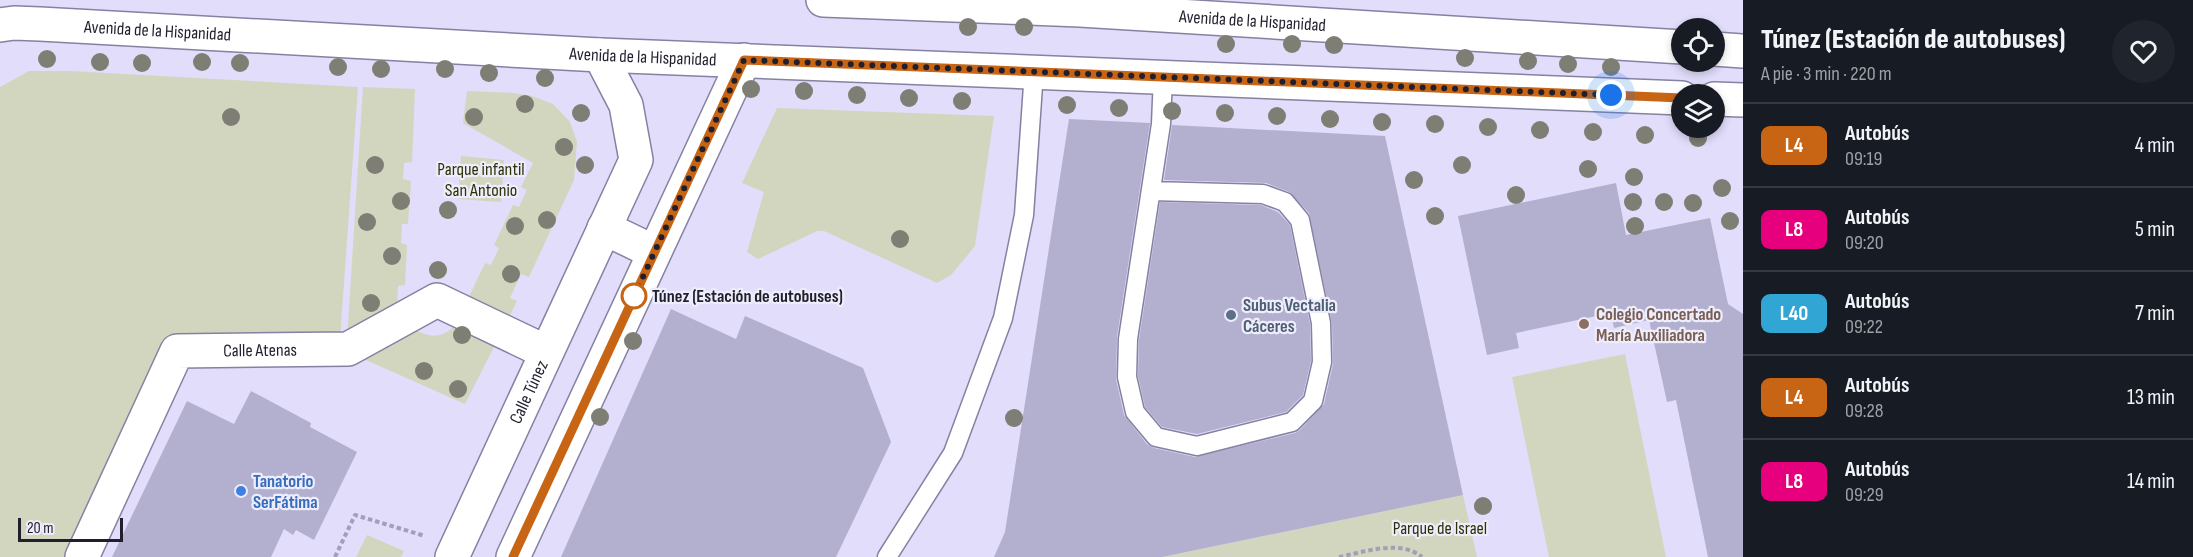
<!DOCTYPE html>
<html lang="es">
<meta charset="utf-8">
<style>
:root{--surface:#171b24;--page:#20242c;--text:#f1f3f6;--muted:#9ea1a6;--line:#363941}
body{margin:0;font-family:"Sofia Sans Condensed",sans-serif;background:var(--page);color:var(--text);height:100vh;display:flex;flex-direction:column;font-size:22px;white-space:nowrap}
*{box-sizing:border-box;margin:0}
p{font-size:20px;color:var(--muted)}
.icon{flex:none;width:33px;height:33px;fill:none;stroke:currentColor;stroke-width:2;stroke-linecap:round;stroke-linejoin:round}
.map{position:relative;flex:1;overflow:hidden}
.panel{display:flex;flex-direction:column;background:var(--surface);width:450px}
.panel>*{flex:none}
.badge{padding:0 12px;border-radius:9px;font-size:21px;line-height:39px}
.fabs{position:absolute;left:1671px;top:18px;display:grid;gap:12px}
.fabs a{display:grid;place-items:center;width:54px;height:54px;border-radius:50%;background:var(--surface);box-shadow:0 3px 9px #0003;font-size:30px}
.scale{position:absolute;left:18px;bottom:15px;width:105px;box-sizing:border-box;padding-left:6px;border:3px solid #211f2d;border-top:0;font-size:16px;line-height:21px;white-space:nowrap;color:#211f2d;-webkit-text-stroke:4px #eeedfb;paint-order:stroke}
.you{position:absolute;width:30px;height:30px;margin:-15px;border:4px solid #fff;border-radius:50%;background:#1a73e8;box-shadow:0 0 0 9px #1a73e833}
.map>.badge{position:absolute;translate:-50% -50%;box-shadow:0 0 0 3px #fff}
.round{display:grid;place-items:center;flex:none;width:63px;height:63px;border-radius:32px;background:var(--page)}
.headline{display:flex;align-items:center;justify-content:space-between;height:102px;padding:0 18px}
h1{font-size:28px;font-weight:800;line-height:45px}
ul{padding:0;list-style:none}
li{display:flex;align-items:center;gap:18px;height:84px;padding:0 18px;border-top:2px solid var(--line)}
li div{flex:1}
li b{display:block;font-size:22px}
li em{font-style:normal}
li .badge{min-width:66px;font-weight:700;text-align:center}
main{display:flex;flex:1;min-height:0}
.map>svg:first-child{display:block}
.green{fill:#d2d6be}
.building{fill:#b3afcf}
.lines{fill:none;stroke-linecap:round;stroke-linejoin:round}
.lane-casing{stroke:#8581a2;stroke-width:21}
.street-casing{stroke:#8581a2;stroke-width:36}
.secondary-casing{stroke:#8581a2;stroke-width:36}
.path{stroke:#a29fb8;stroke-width:4;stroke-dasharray:4.5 3;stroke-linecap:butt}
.lane{stroke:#fff;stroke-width:18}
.street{stroke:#fff;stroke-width:33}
.secondary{stroke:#fff;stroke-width:33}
.tree{fill:#7e7e74}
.line-casing{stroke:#fff;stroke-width:14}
.line{stroke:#c86514;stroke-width:9}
.walk{stroke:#211f2d;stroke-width:6;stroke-dasharray:0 10.8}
.stop-dot{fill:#fff;stroke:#c86514;stroke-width:3}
.service-dot{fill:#5c6f8a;stroke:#eeedfb;stroke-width:2}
.education-dot{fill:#8d6e63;stroke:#eeedfb;stroke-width:2}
.shop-dot{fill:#3f7fe0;stroke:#eeedfb;stroke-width:2}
.labels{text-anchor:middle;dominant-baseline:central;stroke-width:4.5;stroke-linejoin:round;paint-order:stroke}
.street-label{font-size:18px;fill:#211f2d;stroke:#eeedfb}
.park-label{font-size:18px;fill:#2d3106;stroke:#eeedfb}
.stop-label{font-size:18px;font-weight:bold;fill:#211f2d;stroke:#eeedfb;text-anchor:start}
.service-label{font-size:18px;font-weight:bold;fill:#4e5e75;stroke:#eeedfb;text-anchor:start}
.education-label{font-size:18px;font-weight:bold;fill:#785e54;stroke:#eeedfb;text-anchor:start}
.shop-label{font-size:18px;font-weight:bold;fill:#366cbe;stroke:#eeedfb;text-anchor:start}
</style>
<main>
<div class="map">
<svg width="1743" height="557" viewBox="0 0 1743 557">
<rect width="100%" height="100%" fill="#e1ddfb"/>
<path class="green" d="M29 71H70L358 87 340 339 168 342 66 557H0V87Z
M363 87 415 89 412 162 404 163 403 179 411 181 408 224H402L401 243 407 245 405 285 398 286 397 305 347 341Z
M467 91 513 93 532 96 553 104 570 122 577 142 574 180 529 277 521 274 510 298 517 301 506 323 466 303 485 263 491 265 499 248 494 245 513 205 519 207 527 190 521 187 533 163 463 123Z
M777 108 994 116 975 246 951 275 937 283 824 231H817L758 259 747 252 764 192 742 183Z
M461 156 504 160 501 202 458 199Z
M459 321 499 337 465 404 357 356 410 327C432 339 442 340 459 321Z
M1625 354 1666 557H1549L1512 377Z
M1463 495 1477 557H1162Z
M367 535 404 551 401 557H356Z"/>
<path class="building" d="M1069 119 1150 123 1117 337 1116 379 1124 415 1147 444 1154 448 1195 457 1295 433 1300 430 1324 404 1333 364 1332 323 1309 213 1289 192 1266 183 1164 180 1172 125 1385 136 1463 495 1162 557H994L1005 532Z
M1616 183 1626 235 1710 218 1728 304 1743 314V557H1708L1676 400 1667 402 1649 320 1614 328 1611 313 1516 333 1519 348 1487 355 1458 216Z
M1160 202 1261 205 1278 212 1290 225 1310 324 1311 361 1303 395 1286 412 1197 434 1162 427 1145 407 1138 376 1139 340Z
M671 309 736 339 745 316 863 368 891 442 836 557H561Z
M251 391 311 423 310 427 357 452 314 540 296 530 293 535 284 529 271 557H112L187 401 234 424Z"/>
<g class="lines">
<g class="lane-casing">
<path id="lane" d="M1151 191 1263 194 1285 202 1300 220 1321 323 1322 362 1313 401 1292 422 1197 446 1156 437 1135 412 1127 377 1128 339 1161 124 1163 76
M887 557 953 453 1003 318 1024 215 1034 71"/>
</g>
<g class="street-casing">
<g id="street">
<path d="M604 228 654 252"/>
<path id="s1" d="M82 557 177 351 348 349 437 300 546 352"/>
</g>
</g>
<g class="secondary-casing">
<g id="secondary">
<path id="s2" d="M823 0 1080 10 1682 47"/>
<path id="s3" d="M0 25 14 23 40 24 600 55 1682 98"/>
<path d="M1714 49 1743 51"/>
<path d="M1714 99 1743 100"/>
<path id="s4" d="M452 557 636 160 626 105 600 55"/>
<path d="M513 557 744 60"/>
</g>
</g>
<path class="path" d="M335 557 355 515 425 536
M1339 557C1364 552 1400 539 1422 557"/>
<use href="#lane" class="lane"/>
<use href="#street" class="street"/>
<use href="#secondary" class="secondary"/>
</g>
<g class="tree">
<circle cx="968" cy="27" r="9"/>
<circle cx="1024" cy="27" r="9"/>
<circle cx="1226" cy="44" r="9"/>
<circle cx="1292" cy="44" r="9"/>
<circle cx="1334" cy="45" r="9"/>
<circle cx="1465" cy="58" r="9"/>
<circle cx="47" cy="59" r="9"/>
<circle cx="1528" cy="61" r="9"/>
<circle cx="100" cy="62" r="9"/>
<circle cx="202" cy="62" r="9"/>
<circle cx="142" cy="63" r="9"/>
<circle cx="240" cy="63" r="9"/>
<circle cx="1568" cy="64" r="9"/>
<circle cx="338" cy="67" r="9"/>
<circle cx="1611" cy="67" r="9"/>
<circle cx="381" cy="69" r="9"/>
<circle cx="445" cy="69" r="9"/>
<circle cx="489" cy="73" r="9"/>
<circle cx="545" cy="78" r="9"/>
<circle cx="751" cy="89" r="9"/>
<circle cx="804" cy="91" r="9"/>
<circle cx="857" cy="95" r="9"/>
<circle cx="909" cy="98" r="9"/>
<circle cx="962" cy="101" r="9"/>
<circle cx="525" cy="104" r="9"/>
<circle cx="1067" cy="105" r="9"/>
<circle cx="1119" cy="108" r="9"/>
<circle cx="1172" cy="111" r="9"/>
<circle cx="581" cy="113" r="9"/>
<circle cx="1225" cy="113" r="9"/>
<circle cx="1277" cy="116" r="9"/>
<circle cx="231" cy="117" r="9"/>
<circle cx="474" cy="117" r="9"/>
<circle cx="1330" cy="119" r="9"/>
<circle cx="1382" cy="122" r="9"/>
<circle cx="1435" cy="124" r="9"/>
<circle cx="1488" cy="127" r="9"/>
<circle cx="1540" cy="130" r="9"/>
<circle cx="1593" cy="132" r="9"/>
<circle cx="1645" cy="135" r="9"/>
<circle cx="1698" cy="138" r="9"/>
<circle cx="564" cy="147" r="9"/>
<circle cx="375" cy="165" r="9"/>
<circle cx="585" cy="165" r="9"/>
<circle cx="1462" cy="165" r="9"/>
<circle cx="1588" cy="169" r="9"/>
<circle cx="1634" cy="177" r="9"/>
<circle cx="1414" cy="180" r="9"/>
<circle cx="1722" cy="188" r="9"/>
<circle cx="1516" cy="195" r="9"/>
<circle cx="401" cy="201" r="9"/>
<circle cx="1633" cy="202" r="9"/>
<circle cx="1664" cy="202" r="9"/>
<circle cx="1693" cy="203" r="9"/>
<circle cx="448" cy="210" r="9"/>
<circle cx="1435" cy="216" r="9"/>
<circle cx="547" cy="220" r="9"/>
<circle cx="1730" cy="221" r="9"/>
<circle cx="367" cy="222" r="9"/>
<circle cx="515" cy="226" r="9"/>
<circle cx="1635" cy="226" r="9"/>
<circle cx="900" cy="239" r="9"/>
<circle cx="392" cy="256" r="9"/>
<circle cx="438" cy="270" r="9"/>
<circle cx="511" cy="274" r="9"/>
<circle cx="371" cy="303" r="9"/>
<circle cx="462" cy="335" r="9"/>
<circle cx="633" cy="341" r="9"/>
<circle cx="424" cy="371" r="9"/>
<circle cx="458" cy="389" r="9"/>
<circle cx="600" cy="417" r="9"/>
<circle cx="1014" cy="418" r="9"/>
<circle cx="1483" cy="506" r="9"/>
</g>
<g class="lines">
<g class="line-casing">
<path id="line" d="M513 557 744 60 1682 98"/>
</g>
<use href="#line" class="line"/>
<path class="walk" d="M634 296 744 60 1611 95"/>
</g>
<circle class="stop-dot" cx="634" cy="296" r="12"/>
<circle class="service-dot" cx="1231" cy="315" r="6"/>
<circle class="education-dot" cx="1584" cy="324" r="6"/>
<circle class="shop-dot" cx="241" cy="491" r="6"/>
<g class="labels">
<g class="street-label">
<text stroke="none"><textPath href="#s2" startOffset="430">Avenida de la Hispanidad</textPath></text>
<text stroke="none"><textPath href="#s3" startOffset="158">Avenida de la Hispanidad</textPath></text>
<text stroke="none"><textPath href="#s3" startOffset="644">Avenida de la Hispanidad</textPath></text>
<text stroke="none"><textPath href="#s1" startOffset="310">Calle Atenas</textPath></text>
<text stroke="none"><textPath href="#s4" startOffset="182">Calle Túnez</textPath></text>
</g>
<g class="park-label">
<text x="481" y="169">Parque infantil<tspan x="481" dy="21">San Antonio</tspan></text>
<text x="1440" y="528">Parque de Israel</text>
</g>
<g class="stop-label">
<text x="652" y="296">Túnez (Estación de autobuses)</text>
</g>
<g class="service-label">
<text x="1243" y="305">Subus Vectalia<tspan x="1243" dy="21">Cáceres</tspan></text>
</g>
<g class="education-label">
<text x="1596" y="314">Colegio Concertado<tspan x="1596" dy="21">María Auxiliadora</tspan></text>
</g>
<g class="shop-label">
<text x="253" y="481">Tanatorio<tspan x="253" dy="21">SerFátima</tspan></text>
</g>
</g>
</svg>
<div class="fabs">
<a><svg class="icon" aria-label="locate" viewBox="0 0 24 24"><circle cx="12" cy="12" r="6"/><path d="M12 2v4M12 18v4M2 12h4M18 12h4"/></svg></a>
<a><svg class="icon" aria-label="layers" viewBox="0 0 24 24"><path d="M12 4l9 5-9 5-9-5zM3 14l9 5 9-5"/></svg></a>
</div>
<div class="scale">20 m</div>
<div class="you" style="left:1611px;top:95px"></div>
</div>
<section class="panel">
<div class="headline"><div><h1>Túnez (Estación de autobuses)</h1><p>A pie · 3 min · 220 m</p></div><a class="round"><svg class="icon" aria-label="heart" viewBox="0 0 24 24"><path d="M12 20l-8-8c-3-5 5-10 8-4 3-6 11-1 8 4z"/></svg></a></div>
<ul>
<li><span class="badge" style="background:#c86514;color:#fff">L4</span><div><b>Autobús</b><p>09:19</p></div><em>4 min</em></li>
<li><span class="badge" style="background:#e6007e;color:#fff">L8</span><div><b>Autobús</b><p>09:20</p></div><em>5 min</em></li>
<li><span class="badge" style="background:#31a5d4;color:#fff">L40</span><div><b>Autobús</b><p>09:22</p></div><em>7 min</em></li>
<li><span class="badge" style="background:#c86514;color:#fff">L4</span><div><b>Autobús</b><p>09:28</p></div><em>13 min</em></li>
<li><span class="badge" style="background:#e6007e;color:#fff">L8</span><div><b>Autobús</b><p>09:29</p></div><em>14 min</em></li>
</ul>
</section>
</main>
